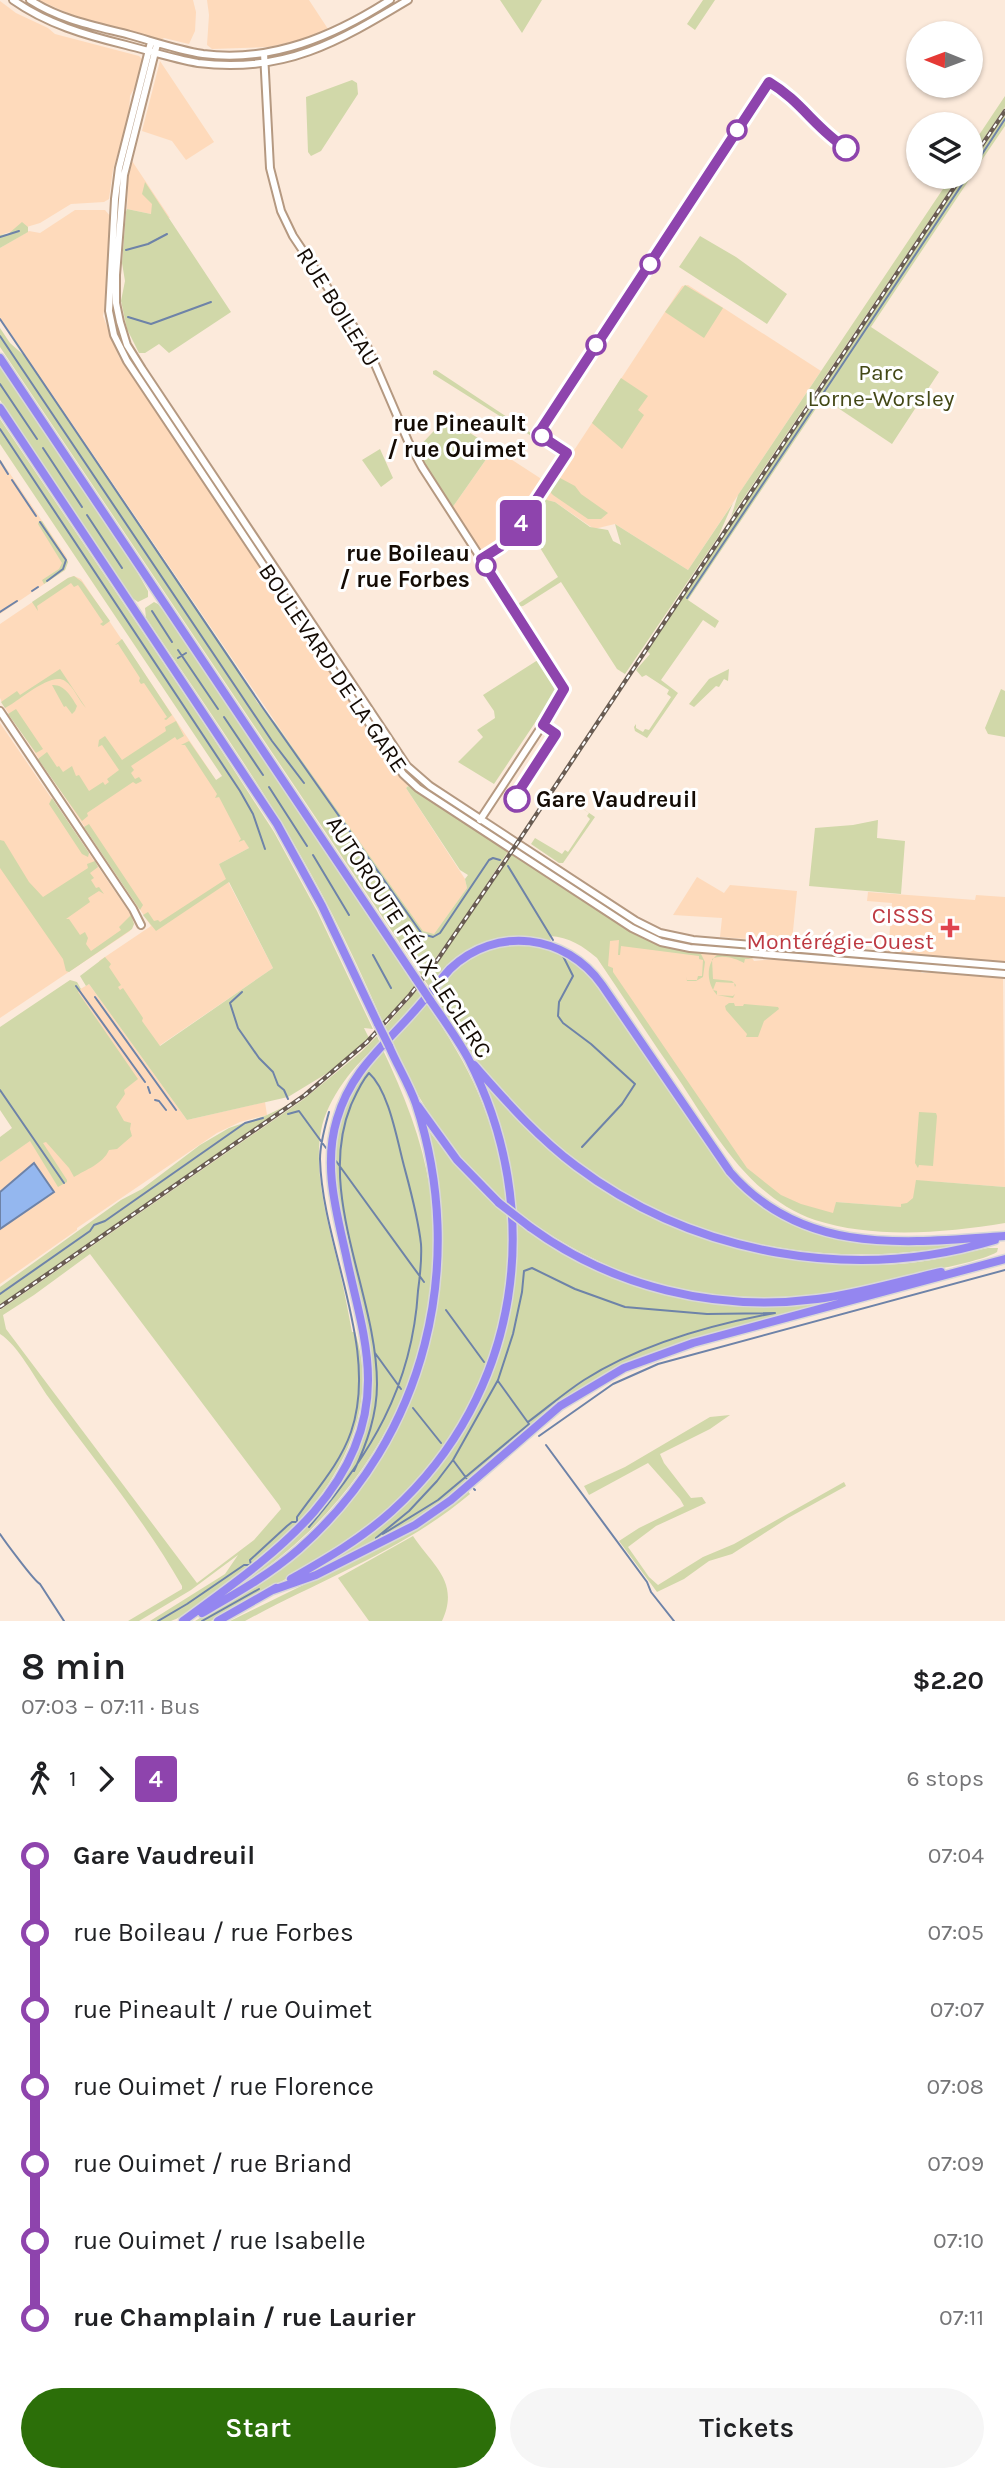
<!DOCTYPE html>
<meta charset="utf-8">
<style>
:root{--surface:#fff;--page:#f6f6f6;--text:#202124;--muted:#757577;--accent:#2c6f09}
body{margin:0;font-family:Karla,sans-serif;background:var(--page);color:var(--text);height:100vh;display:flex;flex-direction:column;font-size:26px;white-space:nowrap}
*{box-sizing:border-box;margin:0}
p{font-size:23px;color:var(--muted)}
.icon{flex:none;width:38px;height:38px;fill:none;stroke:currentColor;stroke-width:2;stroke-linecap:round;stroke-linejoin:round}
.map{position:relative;height:1621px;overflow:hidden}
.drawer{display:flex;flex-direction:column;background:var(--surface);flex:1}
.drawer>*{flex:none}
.badge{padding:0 14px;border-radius:5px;font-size:24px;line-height:46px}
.needle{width:46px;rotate:271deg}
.fabs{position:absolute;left:906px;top:21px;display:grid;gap:14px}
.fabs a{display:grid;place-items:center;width:77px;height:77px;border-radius:50%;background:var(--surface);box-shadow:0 2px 5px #0004;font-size:35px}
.map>.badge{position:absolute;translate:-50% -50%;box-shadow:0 0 0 4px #fff}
.legs{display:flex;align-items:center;gap:10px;height:77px;padding:0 21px;font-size:23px}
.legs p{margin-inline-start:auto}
.head{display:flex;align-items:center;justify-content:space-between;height:119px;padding:0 21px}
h1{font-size:38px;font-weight:600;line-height:52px}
.button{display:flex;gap:14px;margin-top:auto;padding:14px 21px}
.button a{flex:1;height:80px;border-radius:42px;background:var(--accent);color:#fff;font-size:28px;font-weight:600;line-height:80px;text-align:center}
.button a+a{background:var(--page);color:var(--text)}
ul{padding:0 21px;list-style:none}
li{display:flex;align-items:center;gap:24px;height:77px;font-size:26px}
li i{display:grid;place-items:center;width:10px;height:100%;margin:0 9px;background:currentColor}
li i::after{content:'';width:18px;height:18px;margin:-9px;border:5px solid;border-radius:50%;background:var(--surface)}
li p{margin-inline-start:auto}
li:first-child i{background:linear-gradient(#0000 50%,currentColor 0)}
li:last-child i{background:linear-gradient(currentColor 50%,#0000 0)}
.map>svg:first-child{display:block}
.built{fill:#fedabb}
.green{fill:#d1d8a9;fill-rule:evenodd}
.water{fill:#94b7ef;stroke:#6e83a8;stroke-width:2}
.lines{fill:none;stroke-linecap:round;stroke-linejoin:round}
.stream{stroke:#6e83a8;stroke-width:2}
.secondary-casing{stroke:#b59981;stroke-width:10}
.highway-casing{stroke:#d9d8d7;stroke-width:11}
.secondary{stroke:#fff;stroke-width:6}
.highway{stroke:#9486f0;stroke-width:8}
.rail-casing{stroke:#695c52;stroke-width:4.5}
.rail{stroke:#fff;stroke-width:2;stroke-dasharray:5;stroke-linecap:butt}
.highway-bridge-casing{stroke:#d9d8d7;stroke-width:11;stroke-linecap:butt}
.highway-bridge{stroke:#9486f0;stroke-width:8}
.line-1-casing{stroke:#fff;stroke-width:16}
.line-1{stroke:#8e44ad;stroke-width:10}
.stop-1-dot{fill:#fff;stroke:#8e44ad;stroke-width:3.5}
.health-dot{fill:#e0444e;stroke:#fff;stroke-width:2.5}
.labels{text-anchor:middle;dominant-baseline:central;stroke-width:6;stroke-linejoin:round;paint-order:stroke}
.street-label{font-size:23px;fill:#140b04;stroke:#fff}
.park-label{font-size:23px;fill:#434816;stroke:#fff}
.stop-label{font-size:23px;font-weight:bold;fill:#140b04;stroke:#fff;text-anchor:end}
.health-label{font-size:23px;fill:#be3a42;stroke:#fff;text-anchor:end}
</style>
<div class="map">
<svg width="1005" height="1621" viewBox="0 0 1005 1621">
<rect width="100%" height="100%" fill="#fceadb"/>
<path class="built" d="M38 0H193L196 12 195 31 189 44 164 38 161 40 77 17Z
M207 0H309L328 29 301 40 268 47 212 49 207 45 209 15Z
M0 1 16 13 48 28 55 34 139 56 143 60 137 83 130 96 129 115 113 170 109 199 104 202 71 204 40 223 0 235Z
M160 61 214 142 186 160 172 141 142 131Z
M132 161 170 218 127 209 128 180Z
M75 210H105L111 217 106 299 103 316 119 357 280 597 299 632 327 668 393 767 409 784 406 788 465 879 467 888 434 934 426 933 419 928 347 827 0 318V248L29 231 40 233Z
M688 285 821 371 688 570 615 524 594 529 555 502 542 499 682 286Z
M494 448 543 480 509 532 499 541 484 551 479 549 452 508Z
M0 459 66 556 68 562 65 570 0 614Z
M74 576 81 579 216 780 249 848 219 864 273 968 159 1046 99 961 151 926 3 705 0 698V624L68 578Z
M0 723 131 915 134 924 130 931 0 1018Z
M697 877 724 893 730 885 797 891 792 941 789 942 720 937 722 918 673 915Z
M868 892 975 900 976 895 1005 897V962L888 953 892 903 867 901Z
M607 928 629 929 667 947 733 954 752 958 754 961 775 959 807 963 811 961 917 969 922 973 941 972 1003 978 1005 1187 927 1181 924 1209 836 1202 834 1220 820 1217 762 1186 725 1143 602 965 597 957Z
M89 984 187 1120 265 1102 267 1115 240 1122 217 1133 77 1228V1230L0 1284V1162L70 1111 121 1092 137 1079 77 991Z"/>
<path class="green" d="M500 0H542L522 33Z
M703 0H715L695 30 687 24Z
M352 80 357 83 358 94 321 151 311 156 308 152 306 97Z
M1005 96V107L971 157V147Z
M1005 114V126L971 176V165Z
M951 177H957L949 191 731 517 738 495Z
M967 177H971L871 327 939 372 892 444 823 398 688 600 719 621 715 628 703 620 661 680 678 693 647 738 635 731 634 727 636 724V728L643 732 645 729 649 730 671 697 667 694 669 690 646 675 642 677 636 670 650 654 647 651 961 180 965 181Z
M145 182 231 312 169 353 159 344 145 353H139L127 329 121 301 125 281 122 263 126 212 127 209 151 214 152 204 142 194Z
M22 222 28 227V232L0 248V235L8 234Z
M700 236 736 257 787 294 767 324 679 267Z
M685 285 723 308 704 338 665 312Z
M0 328 10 343 28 359 236 666 257 702 276 724 423 931 434 934 467 888 465 879 468 875 460 870 406 788 408 786 509 850 455 932 422 976 0 347Z
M0 366 135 568 148 591V597L138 602 132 598 0 400Z
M436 370 531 433 533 437 433 374V371Z
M621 378 648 396 638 410 644 415 622 449 592 423Z
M446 418 494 448 452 508 416 450Z
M0 419 201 719 274 832 317 911 373 1029 364 1028 369 1038 334 1069 288 1097 187 1120 89 984 86 986 80 976 105 957 111 964 109 967 121 985 118 987 120 990 123 988 143 1018 142 1021 160 1046 273 968 229 882 156 931 143 915 148 912 154 921 158 920 160 922 226 879 219 864 249 848 244 840 238 842 241 839 219 797 215 798 217 794 185 745H181L189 741 216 780 222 776 0 444Z
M380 449 393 478 381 487 362 460Z
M560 478 575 486 581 494 608 513 601 519H588L553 495 551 493 552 485Z
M543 499 555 502 590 527 608 530 613 541 621 545 615 524 688 570 733 503 718 537 625 674 617 669 561 582 523 606 517 607 519 603 558 577 526 525Z
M39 521H42L68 562 65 570 44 584 42 580 59 569 62 563 38 524Z
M74 576 82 582 110 621 103 626 100 624 103 622 78 585 74 587 71 583 37 606 38 611 32 602 68 578Z
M154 602 158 604 167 615 415 986 383 1023C352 951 317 880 276 814 235 747 190 683 146 618L145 608Z
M122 639 172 715 166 720 164 719 167 717 144 683 141 684 139 681 140 678 118 644 115 645Z
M541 658 559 687 494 784 458 762 483 737 477 730 495 718 494 711 483 695Z
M60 669 86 708C79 701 74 687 65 681 51 671 18 702 5 708L1 702 17 691 20 695Z
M729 669 728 681 724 679 719 687 716 686 694 707 689 704 709 679Z
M52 685C64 684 71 696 77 706L75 711 72 714 66 706 64 707Z
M1001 689 1005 691V737L988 734 985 728Z
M16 709 43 749 36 753 8 714Z
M176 721 184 736 177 740 175 737 131 766 134 770 131 773 135 779 139 777 142 781 136 784 133 782 87 813 88 816 82 821 38 759 47 752 57 767 59 766 63 772 72 766 76 776 79 775 89 791 103 782 105 785 109 782 107 779 119 770 102 745 98 747 99 740 105 736 122 760 166 731 165 727Z
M52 798 89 853 88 857 82 854 49 804Z
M582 808 595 817 563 863H559L531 844 535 838 562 854 565 850 568 852 590 819 587 816 589 813 583 809 579 810Z
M878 820 877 838 905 841 901 894 809 886 815 828 853 825Z
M89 824 143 905 140 910 84 827Z
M0 840 4 841 29 882 43 897 88 868 87 864 95 861 98 867 90 873 94 878 91 880 96 888 99 887 104 894 99 891 88 898 90 902 66 919H69L80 935 85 932 88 938 86 944 91 951 121 930 119 927 131 915 134 924 132 929 69 972 66 971 63 959 0 868Z
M512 854 641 936 667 947 701 954 705 962 703 977 696 981H687L686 976 687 980H697L698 976H702L703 960 699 959V956L621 946 620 955H618L619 940 610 941 608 966 613 968V972L747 1168 781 1195 801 1204 833 1213 836 1202 901 1207V1204L907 1203 913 1198 916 1180 1005 1187V1223C944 1233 874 1239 815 1220 748 1197 714 1132 677 1077 650 1038 624 998 597 958 583 946 569 937 550 936L551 941C490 927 470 948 430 988L425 981Z
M520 943 558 951 591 976 733 1180 767 1210 799 1227 825 1235 870 1243 900 1245 968 1242 969 1243C802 1278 631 1232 514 1105 483 1072 457 1033 434 994 462 959 476 950 520 943Z
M720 953 754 959H745L744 963C736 958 721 954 712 959L713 979 732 981 736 985 735 987 734 983 716 982 713 990 717 991V995L733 996 735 994 733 998 717 995C706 984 705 961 720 953Z
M70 980 77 982 81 989 78 992 138 1079 124 1090 125 1094 116 1107 124 1121 131 1123 130 1129 132 1136 117 1149 109 1150C103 1164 85 1170 74 1177L69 1168 46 1142 43 1143 67 1180V1182L58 1187 30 1141 0 1162V1137L12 1128 0 1110V1027Z
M417 990 422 998 389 1034 385 1027Z
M426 1003C474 1072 496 1121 508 1205 455 1161 419 1104 391 1041Z
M729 1003H734L735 1006H743L744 1004 778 1007 779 1009 764 1021 758 1037H746L747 1034 726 1010 725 1006Z
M377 1036 380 1043C355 1064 327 1098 321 1131 313 1172 329 1228 339 1268 344 1289 348 1311 352 1332H355C390 1438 299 1539 216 1592 204 1600 184 1617 171 1621 165 1621 156 1621 150 1621L225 1574 238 1555 191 1590 139 1621H128L182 1589V1586C144 1519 94 1460 49 1398 36 1380 18 1345 0 1334V1310L304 1099 361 1052ZM90 1254 279 1505 281 1509 254 1540 197 1583 6 1329 3 1315 34 1295Z
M382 1048C404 1094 422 1139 430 1189 455 1346 373 1501 242 1584 248 1574 267 1563 277 1554 314 1519 354 1474 366 1424 375 1387 370 1356 362 1319 350 1259 320 1169 343 1111 353 1087 367 1068 382 1048Z
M487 1085C587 1209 741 1274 899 1264 929 1262 959 1254 988 1248H998L997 1252C981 1262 926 1271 905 1276 875 1283 846 1291 816 1296 705 1312 606 1277 517 1212L506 1146 485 1086Z
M290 1104 0 1305V1287L121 1200 142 1189 200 1145 229 1128 267 1115Z
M919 1112 936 1113 937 1116 933 1166 919 1165 918 1168 915 1163Z
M425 1126 458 1168 509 1217C515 1332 464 1455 371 1525 321 1562 265 1590 211 1621H195C229 1601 263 1582 293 1558 385 1484 443 1365 442 1246 442 1205 434 1166 425 1126Z
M517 1223C615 1298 731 1320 852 1297 771 1319 677 1336 603 1376 545 1407 501 1458 449 1498 411 1527 367 1547 324 1568L323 1566C447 1493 522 1369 517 1223Z
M730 1415 710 1429 660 1454 664 1463 691 1498 702 1497 706 1503 656 1526 628 1547 649 1577 658 1585 703 1557 734 1544 844 1482 846 1486 788 1518 732 1554 709 1561 684 1579 657 1592 619 1541 639 1528 684 1506 680 1499 648 1463 589 1495 584 1486 625 1467 710 1417Z
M468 1491 470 1494C404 1550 320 1580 245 1621H230L356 1559Z
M413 1536C433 1566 460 1582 442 1621H369L338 1578Z"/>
<path class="water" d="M34 1163 54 1192 0 1229V1192Z"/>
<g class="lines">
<path class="stream" d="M971 171 1005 119
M0 237 19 231
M126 250 148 244 167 234
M128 317 151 324 211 302
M0 319 263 708 422 934 433 937 440 933 489 860 493 858 500 860
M0 336 272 741 304 783
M0 384 37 439
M0 429 240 791 253 814 265 849
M43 448 82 507
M0 461 8 474
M12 480 36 516
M87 515 122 568
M40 522 66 560 63 569 47 581
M32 591 38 587
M687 598 967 177
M152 611 172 642
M0 612 17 601
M178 650 218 709
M178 658 186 653
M224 717 263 775
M269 787 307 846
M313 855 349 915
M508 866 553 940
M373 955 391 988
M563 956 573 976 559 1002 558 1016 563 1023 591 1044 635 1084 622 1104 582 1147
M76 986 145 1082
M242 992 230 1003 238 1028 259 1058 273 1072 278 1085 284 1090 288 1099
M95 997 176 1110
M148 1087 150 1093
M0 1090 64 1183
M155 1100 159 1101 166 1110
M288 1114 299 1111 326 1148
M336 1161 424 1282
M0 1294 90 1231 94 1225 105 1221 245 1123 263 1118
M446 1310 484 1362
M375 1353 401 1389
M413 1408 441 1443
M539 1436 613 1384 658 1364 1005 1270
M546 1445 647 1582 651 1592 674 1621
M453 1460 467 1479
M474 1489 475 1490
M309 1527C370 1455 412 1388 418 1291 420 1276 422 1260 421 1244 418 1217 411 1192 404 1166 397 1140 389 1091 369 1073 361 1082 356 1094 351 1105 315 1193 377 1294 377 1384 377 1415 367 1443 354 1471
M0 1534C4 1540 34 1581 40 1584L64 1621
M383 1534 438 1500 529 1424 498 1381
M376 1538 409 1511 437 1481 453 1460 498 1380 513 1334 522 1292 524 1271 532 1268 575 1289 625 1307 707 1314 775 1313C709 1325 641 1344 584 1380 564 1393 547 1408 528 1422
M158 1621 187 1604 244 1565H251L250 1560 287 1526 292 1522H297V1517C316 1490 340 1464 351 1432 380 1348 322 1246 320 1159 320 1143 325 1127 329 1112
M202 1621 259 1589"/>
<g class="secondary-casing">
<path id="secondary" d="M13 0C47 24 85 35 126 45 150 51 174 59 198 63 284 74 338 42 408 0
M30 0C61 20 95 26 130 35 155 42 178 50 203 54 271 63 334 36 390 0
M151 42 119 168 115 199 109 311 114 335 127 361 403 774 418 788 632 928 661 942 690 948 1005 974
M157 44 124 175 116 275V303L120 322 127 345 142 369 407 766 430 786 636 921 660 933 693 940 1005 966
M264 53 270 168 281 211 293 236 368 348 408 441 422 467 564 687 561 697 480 820
M0 711 133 909 141 925"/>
</g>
<g class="highway-casing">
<path id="highway" d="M0 358 416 979
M0 408 277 824 322 906 378 1024
M474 1065C506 1101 537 1137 576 1166 694 1255 854 1283 995 1240
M418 1106 457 1160 499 1203
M530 1227C612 1287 716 1312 817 1299 859 1294 900 1281 941 1272
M291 1579C326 1559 361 1539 392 1511 521 1394 547 1211 468 1058 457 1038 443 1019 430 1000
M273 1590 316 1575 415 1525 451 1500 560 1406 624 1368 693 1343 1005 1259
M202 1613C235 1594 269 1575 299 1549 426 1437 468 1264 416 1104 409 1084 397 1065 389 1046
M183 1621C264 1561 369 1493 368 1379 368 1338 354 1295 346 1255 336 1210 323 1165 337 1119 350 1074 378 1051 409 1017 423 1002 436 985 450 969 496 925 566 934 602 985L730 1172C803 1256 905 1243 1005 1236
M218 1621 276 1588"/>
</g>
<use href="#secondary" class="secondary"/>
<use href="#highway" class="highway"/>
<g class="rail-casing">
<path id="rail" d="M971 161 1005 111
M0 1307 305 1095 367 1042 410 995 438 959 518 842 961 177"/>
</g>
<use href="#rail" class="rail"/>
<g class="highway-bridge-casing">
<path id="highway-bridge" d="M416 979 430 1000
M378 1024 389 1046
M499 1203 530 1227"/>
</g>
<use href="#highway-bridge" class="highway-bridge"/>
</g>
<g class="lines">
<g class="line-1-casing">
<path id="line-1" d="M517 799V794L556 734 543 725 564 689 481 559 500 547 513 535 567 453 538 434 769 82C801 101 816 129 846 148"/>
</g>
<use href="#line-1" class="line-1"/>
</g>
<g class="stop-1-dot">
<circle cx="737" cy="130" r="9"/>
<circle cx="846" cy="148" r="12"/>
<circle cx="650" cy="264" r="9"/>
<circle cx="596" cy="345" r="9"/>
<circle cx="542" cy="436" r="9"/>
<circle cx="486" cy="566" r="9"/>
<circle cx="517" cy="799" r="12"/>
</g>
<path class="health-dot" d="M946.5 917.5h7v7h7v7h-7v7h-7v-7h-7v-7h7z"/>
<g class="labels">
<g class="street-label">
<text transform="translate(338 307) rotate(58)">RUE BOILEAU</text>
<text transform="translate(333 668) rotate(56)">BOULEVARD DE LA GARE</text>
<text transform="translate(409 937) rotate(57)">AUTOROUTE FÉLIX-LECLERC</text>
</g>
<g class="park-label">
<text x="881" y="372">Parc<tspan x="881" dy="26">Lorne-Worsley</tspan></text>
</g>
<g class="stop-label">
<text x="526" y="423">rue Pineault<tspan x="526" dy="26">/ rue Ouimet</tspan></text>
<text x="470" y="553">rue Boileau<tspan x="470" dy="26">/ rue Forbes</tspan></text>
<text x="536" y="799" text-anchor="start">Gare Vaudreuil</text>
</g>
<g class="health-label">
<text x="934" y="915">CISSS<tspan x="934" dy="26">Montérégie-Ouest</tspan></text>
</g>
</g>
</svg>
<div class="fabs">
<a><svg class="needle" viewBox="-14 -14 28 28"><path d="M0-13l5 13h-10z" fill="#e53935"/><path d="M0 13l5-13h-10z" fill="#757577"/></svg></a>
<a><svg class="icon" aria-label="layers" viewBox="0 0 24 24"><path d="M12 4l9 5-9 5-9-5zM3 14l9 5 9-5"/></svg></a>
</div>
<b class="badge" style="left:521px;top:523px;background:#8e44ad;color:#fff">4</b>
</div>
<section class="drawer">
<div class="head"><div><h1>8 min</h1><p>07:03 – 07:11 · Bus</p></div><b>$2.20</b></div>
<div class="legs"><svg class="icon" aria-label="walk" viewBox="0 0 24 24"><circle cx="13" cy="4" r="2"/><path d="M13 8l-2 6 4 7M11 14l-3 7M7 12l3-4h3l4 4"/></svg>1<svg class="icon" aria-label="forward" viewBox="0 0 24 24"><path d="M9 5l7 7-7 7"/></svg><b class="badge" style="background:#8e44ad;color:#fff">4</b><p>6 stops</p></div>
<ul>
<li><i style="color:#8e44ad"></i><b>Gare Vaudreuil</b><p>07:04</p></li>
<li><i style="color:#8e44ad"></i><span>rue Boileau / rue Forbes</span><p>07:05</p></li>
<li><i style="color:#8e44ad"></i><span>rue Pineault / rue Ouimet</span><p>07:07</p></li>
<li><i style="color:#8e44ad"></i><span>rue Ouimet / rue Florence</span><p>07:08</p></li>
<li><i style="color:#8e44ad"></i><span>rue Ouimet / rue Briand</span><p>07:09</p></li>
<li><i style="color:#8e44ad"></i><span>rue Ouimet / rue Isabelle</span><p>07:10</p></li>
<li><i style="color:#8e44ad"></i><b>rue Champlain / rue Laurier</b><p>07:11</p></li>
</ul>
<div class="button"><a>Start</a><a>Tickets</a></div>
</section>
